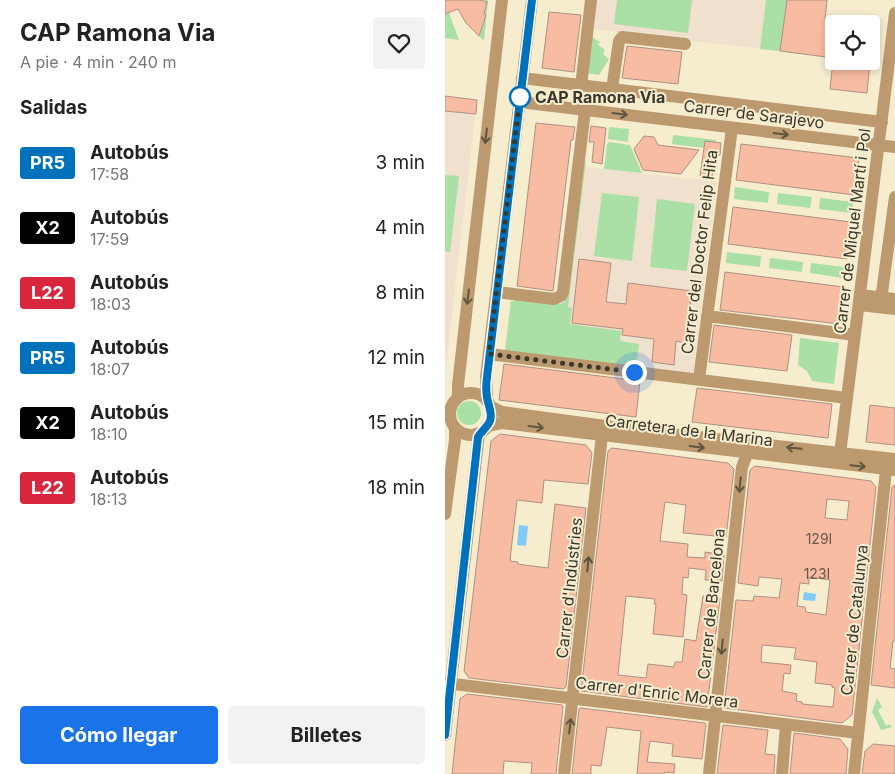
<!DOCTYPE html>
<html lang="es">
<meta charset="utf-8">
<style>
:root{--surface:#fff;--page:#f2f2f2;--text:#222;--muted:#767676;--accent:#1a73e8}
body{margin:0;font-family:Inter,sans-serif;background:var(--page);color:var(--text);height:100vh;display:flex;flex-direction:column;font-size:19px;white-space:nowrap}
*{box-sizing:border-box;margin:0}
p{font-size:16px;color:var(--muted)}
.icon{flex:none;width:28px;height:28px;fill:none;stroke:currentColor;stroke-width:2;stroke-linecap:round;stroke-linejoin:round}
.map{position:relative;flex:1;overflow:hidden}
.details{display:flex;flex-direction:column;background:var(--surface);width:445px}
.details>*{flex:none}
.badge{padding:0 10px;border-radius:4px;font-size:18px;line-height:32px}
.controls{position:absolute;left:380px;top:15px;display:grid;gap:10px}
.controls a{display:grid;place-items:center;width:55px;height:55px;border-radius:5px;background:var(--surface);box-shadow:0 2px 8px #0003;font-size:25px}
.you{position:absolute;width:25px;height:25px;margin:-12px;border:4px solid #fff;border-radius:50%;background:#1a73e8;box-shadow:0 0 0 8px #1a73e833}
.map>.badge{position:absolute;translate:-50% -50%;box-shadow:0 0 0 2px #fff}
h2{padding:0 20px;font-size:19px;line-height:45px}
.round{display:grid;place-items:center;flex:none;width:52px;height:52px;border-radius:5px;background:var(--page)}
.headline{display:flex;align-items:center;justify-content:space-between;height:85px;padding:0 20px}
h1{font-size:24px;font-weight:700;line-height:38px}
.cta{display:flex;gap:10px;margin-top:auto;padding:10px 20px}
.cta a{flex:1;height:58px;border-radius:5px;background:var(--accent);color:#fff;font-size:20px;font-weight:700;line-height:58px;text-align:center}
.cta a+a{background:var(--page);color:var(--text)}
ul{padding:0;list-style:none}
li{display:flex;align-items:center;gap:15px;height:65px;padding:0 20px}
li div{flex:1}
li b{display:block;font-size:19px}
li em{font-style:normal}
li .badge{min-width:55px;font-weight:700;text-align:center}
main{display:flex;flex:1;min-height:0}
.map>svg:first-child{display:block}
.education{fill:#f0e0ce}
.green{fill:#aadfa5}
.water{fill:#80cbf7}
.building{fill:#f8bca3;stroke:#ae9083;fill-rule:evenodd}
.lines{fill:none;stroke-linecap:round;stroke-linejoin:round}
.minor{stroke:#bd996f;stroke-width:12}
.tertiary{stroke:#bd996f;stroke-width:12}
.oneway{stroke:#61543f}
.line-casing{stroke:#fff;stroke-width:11}
.line{stroke:#0072bc;stroke-width:8}
.walk{stroke:#3a372b;stroke-width:5;stroke-dasharray:0 9}
.stop-dot{fill:#fff;stroke:#0072bc;stroke-width:2.5}
.labels{text-anchor:middle;dominant-baseline:central;stroke-width:4;stroke-linejoin:round;paint-order:stroke}
.number-label{font-size:14px;fill:#6a5849}
.stop-label{font-size:16px;font-weight:bold;fill:#3a372b;stroke:#f6edcf;text-anchor:start}
.street-label{font-size:16px;fill:#3a372b;stroke:#f6edcf}
</style>
<main>
<section class="details">
<div class="headline"><div><h1>CAP Ramona Via</h1><p>A pie · 4 min · 240 m</p></div><a class="round"><svg class="icon" aria-label="heart" viewBox="0 0 24 24"><path d="M12 20l-8-8c-3-5 5-10 8-4 3-6 11-1 8 4z"/></svg></a></div>
<h2>Salidas</h2>
<ul>
<li><span class="badge" style="background:#0072bc;color:#fff">PR5</span><div><b>Autobús</b><p>17:58</p></div><em>3 min</em></li>
<li><span class="badge" style="background:#000;color:#fff">X2</span><div><b>Autobús</b><p>17:59</p></div><em>4 min</em></li>
<li><span class="badge" style="background:#d7263d;color:#fff">L22</span><div><b>Autobús</b><p>18:03</p></div><em>8 min</em></li>
<li><span class="badge" style="background:#0072bc;color:#fff">PR5</span><div><b>Autobús</b><p>18:07</p></div><em>12 min</em></li>
<li><span class="badge" style="background:#000;color:#fff">X2</span><div><b>Autobús</b><p>18:10</p></div><em>15 min</em></li>
<li><span class="badge" style="background:#d7263d;color:#fff">L22</span><div><b>Autobús</b><p>18:13</p></div><em>18 min</em></li>
</ul>
<div class="cta"><a>Cómo llegar</a><a>Billetes</a></div>
</section>
<div class="map">
<svg width="450" height="774" viewBox="0 0 450 774">
<rect width="100%" height="100%" fill="#f6edcf"/>
<path class="education" d="M151 0H382L375 56 148 29Z
M0 96 32 100 0 374Z
M141 167 272 182 248 373 60 351 66 301 123 307Z"/>
<path class="green" d="M39 0H43L39 41 34 36 41 15 39 14 42 2Z
M172 0H247L243 33 169 24Z
M321 0H342L335 51 315 49Z
M4 13 14 40 0 38V14Z
M147 37 155 42 153 45 160 50 158 54 164 59 154 75 142 73Z
M164 127 184 129 183 142 163 139Z
M228 135 271 140V142L260 141 259 148 227 144Z
M164 142 185 145 197 173 159 169 162 144Z
M140 160 141 162 123 307 127 308 125 324 176 331 175 341 194 344 191 367 60 351 66 301H69V298L115 304 120 302Z
M0 175 14 176 5 252 0 251Z
M290 187 324 192 323 203 289 199Z
M157 193 194 197 187 261 149 256Z
M333 193 367 197 365 208 332 204Z
M375 198 408 202 407 213 374 209Z
M212 199 250 204 242 271 205 267Z
M282 252 316 256 315 267 281 263Z
M325 258 358 262 357 272 324 268Z
M366 263 400 267 399 278 365 273Z
M355 338 394 343 389 384 367 381 362 371 353 365Z
M12 413a12 12 0 1 1 24 0a12 12 0 1 1-24 0Z
M432 698 437 707 433 710 441 726 445 724 447 727 436 730 427 712Z"/>
<path class="water" d="M74 525 83 526 81 546 72 545Z
M359 592 371 594 370 601 358 600Z"/>
<path class="building" d="M0 0H35L42 2 39 14 41 15 34 36 21 23 13 9 0 14Z
M342 0H382L380 20 389 21V58L335 51Z
M104 12 136 15 129 72 97 68Z
M182 46 237 52 233 84 177 78Z
M388 61H425L422 93 385 89Z
M0 96 32 100 31 114 0 111Z
M91 123 130 127 128 140H126L108 291 72 286Z
M146 126 161 128 157 164 147 162 149 142H144Z
M199 136 209 137 213 145 254 150 236 174 198 170 189 149Z
M260 141 276 143 275 155 270 154 267 177 255 176Z
M296 144 414 158 409 195 291 180Z
M288 207 406 222 402 259 283 244Z
M134 259 166 263 161 302 181 304 183 283 247 291 240 343 231 341 229 365 207 362 209 339 177 335 178 329 127 323Z
M280 272 399 287 395 324 275 310Z
M269 325 347 335 342 371 264 362Z
M59 364 195 381 191 417 54 400Z
M252 388 387 404 383 438 247 422Z
M425 405 450 408V445L421 442Z
M55 434 141 445 147 453 143 484 99 480 97 503 72 500 66 551 65 561 73 562 72 564 103 568 110 504 141 508 121 687 118 689 24 678 19 671 46 441Z
M167 448 283 463 289 469 281 537 238 533 241 505 220 502 215 541 243 544 242 557 260 558V552L279 555 277 581 260 580 261 570 244 568 243 578 238 577 237 594 242 595 238 637 208 634 211 604H209L210 599 181 596 173 675 201 678 203 664 229 667 230 662H237L240 639 251 641 258 596 275 598 262 707 136 691 163 451Z
M310 466 426 481 431 487 407 715 397 723 279 708 291 600 308 601 309 596 334 598 337 579 314 577 313 586 293 583 305 470ZM382 499 404 501 402 520 380 518ZM364 577 385 580 381 615 361 612 360 607 352 606 355 583 364 584ZM317 645 351 648 349 659 372 662 370 683 387 685V687L390 688 388 707 357 704V702L351 701 352 694 337 691 339 673 345 674 346 665 316 662Z
M450 485V641H448L445 668 450 669V688L426 685 447 487Z
M22 694 117 705 118 707 111 774H86L87 763 59 761 58 774H7L15 699Z
M136 708 260 723 261 724 257 759 227 756 228 744 205 741 202 762 230 764 229 773 220 772 219 774H192L196 731 162 727 156 766 146 765V774H127L134 709Z
M278 725 323 730 320 754 330 755 329 774H272Z
M349 733 395 739 403 749 401 774H345Z
M428 744 450 746V774H417L420 751Z"/>
<g class="lines">
<path class="minor" d="M77 78 437 122
M136 86 146 0
M167 89 174 41 177 37 240 44
M74 102 450 147
M52 292 109 299 116 296 118 292 140 110
M415 295 450 299
M414 305 450 309
M435 307 450 197
M262 316 410 335
M44 354 402 398
M254 379 287 128
M395 454 450 13
M0 683 413 733
M119 774 157 435
M264 774 297 467 302 454 309 446
M337 774 341 725
M409 774 441 470 438 463 435 460"/>
<path class="tertiary" d="M5 414a21 21 0 1 1 42 0a21 21 0 1 1-42 0Z
M13 397V385L57 0
M42 401 41 377 87 0
M45 406 57 412 190 430 450 459
M42 426 57 423 450 470
M0 514 10 440V427
M0 735 34 433"/>
</g>
<defs><path id="oneway-shaft" d="M-6 0H5M1.5-3L5.5 0L1.5 3" fill="none" stroke-width="1.6" stroke-linecap="round" stroke-linejoin="round" transform="scale(1.25)"/></defs>
<g class="oneway">
<use href="#oneway-shaft" transform="translate(175 114) rotate(7)"/>
<use href="#oneway-shaft" transform="translate(336 134) rotate(7)"/>
<use href="#oneway-shaft" transform="translate(41 136) rotate(97)"/>
<use href="#oneway-shaft" transform="translate(23 297) rotate(97)"/>
<use href="#oneway-shaft" transform="translate(91 427) rotate(7)"/>
<use href="#oneway-shaft" transform="translate(252 447) rotate(7)"/>
<use href="#oneway-shaft" transform="translate(349 448) rotate(-174)"/>
<use href="#oneway-shaft" transform="translate(413 466) rotate(6)"/>
<use href="#oneway-shaft" transform="translate(295 485) rotate(96)"/>
<use href="#oneway-shaft" transform="translate(143 564) rotate(-84)"/>
<use href="#oneway-shaft" transform="translate(277 647) rotate(96)"/>
<use href="#oneway-shaft" transform="translate(125 726) rotate(-83)"/>
</g>
<g class="lines">
<g class="line-casing">
<path id="line" d="M0 735 33 437C36 431 42 428 45 421 48 412 43 406 42 397 41 391 41 384 42 377L87 0"/>
</g>
<use href="#line" class="line"/>
<path class="walk" d="M75 97 44 354 189 372"/>
</g>
<circle class="stop-dot" cx="75" cy="97" r="10"/>
<g class="labels">
<g class="number-label">
<text x="374" y="538">129I</text>
<text x="372" y="573">123I</text>
</g>
<g class="stop-label">
<text x="90" y="97">CAP Ramona Via</text>
</g>
<g class="street-label">
<text transform="translate(309 114) rotate(7)">Carrer de Sarajevo</text>
<text transform="translate(407 231) rotate(-83)">Carrer de Miquel Martí i Pol</text>
<text transform="translate(254 252) rotate(-83)">Carrer del Doctor Felip Hita</text>
<text transform="translate(244 430) rotate(7)">Carretera de la Marina</text>
<text transform="translate(124 588) rotate(-84)">Carrer d'Indústries</text>
<text transform="translate(266 604) rotate(-84)">Carrer de Barcelona</text>
<text transform="translate(409 620) rotate(-84)">Carrer de Catalunya</text>
<text transform="translate(212 692) rotate(7)">Carrer d'Enric Morera</text>
</g>
</g>
</svg>
<div class="controls">
<a><svg class="icon" aria-label="locate" viewBox="0 0 24 24"><circle cx="12" cy="12" r="6"/><path d="M12 2v4M12 18v4M2 12h4M18 12h4"/></svg></a>
</div>
<div class="you" style="left:189px;top:372px"></div>
</div>
</main>
